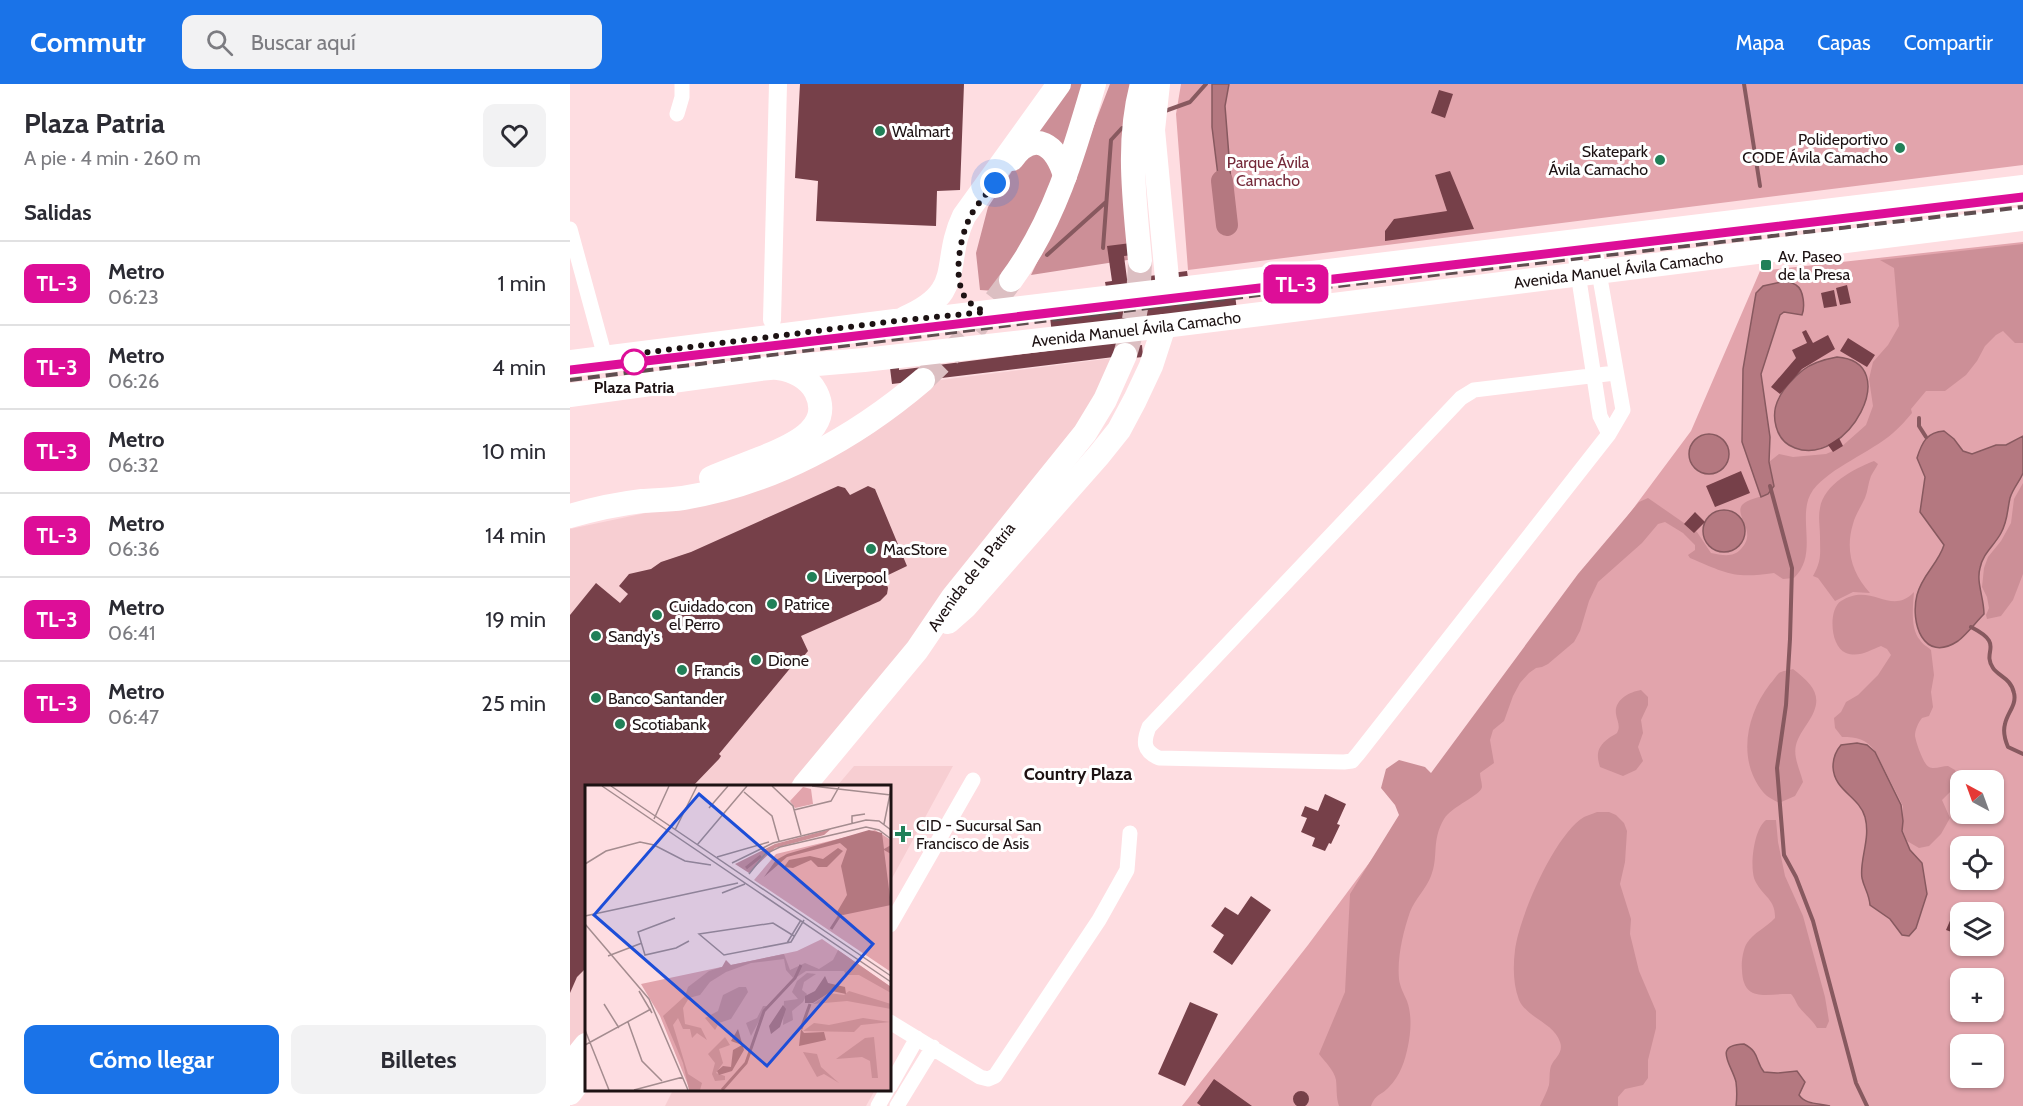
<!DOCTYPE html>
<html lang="es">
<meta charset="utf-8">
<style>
:root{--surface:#fff;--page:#f2f2f3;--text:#2b2b33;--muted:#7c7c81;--line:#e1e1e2;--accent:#1a73e8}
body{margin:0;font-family:Cabin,sans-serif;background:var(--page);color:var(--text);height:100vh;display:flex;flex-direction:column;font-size:22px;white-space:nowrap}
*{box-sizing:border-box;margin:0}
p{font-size:20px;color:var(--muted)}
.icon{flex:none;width:33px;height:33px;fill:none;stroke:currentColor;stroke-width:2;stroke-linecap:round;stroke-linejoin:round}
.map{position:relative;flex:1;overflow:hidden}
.details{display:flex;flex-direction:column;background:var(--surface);width:570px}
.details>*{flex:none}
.badge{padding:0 12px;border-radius:9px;font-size:21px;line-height:39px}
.needle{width:39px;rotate:319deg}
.buttons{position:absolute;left:1380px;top:686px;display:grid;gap:12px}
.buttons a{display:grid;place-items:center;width:54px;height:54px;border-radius:12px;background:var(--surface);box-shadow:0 2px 4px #0004;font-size:30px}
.you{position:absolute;width:30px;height:30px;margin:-15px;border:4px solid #fff;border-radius:50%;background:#1a73e8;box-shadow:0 0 0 9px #1a73e833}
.map>.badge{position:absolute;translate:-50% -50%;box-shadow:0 0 0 3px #fff}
h2{padding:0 24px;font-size:22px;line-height:54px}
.round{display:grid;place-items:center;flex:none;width:63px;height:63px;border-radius:12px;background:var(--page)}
.headline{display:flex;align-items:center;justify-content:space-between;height:102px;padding:0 24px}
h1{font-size:28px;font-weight:800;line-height:45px}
.action{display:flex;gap:12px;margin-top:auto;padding:12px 24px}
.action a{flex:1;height:69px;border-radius:12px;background:var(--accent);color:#fff;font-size:24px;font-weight:800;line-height:69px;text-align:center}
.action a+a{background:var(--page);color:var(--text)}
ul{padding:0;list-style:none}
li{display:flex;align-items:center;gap:18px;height:84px;padding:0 24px;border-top:2px solid var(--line)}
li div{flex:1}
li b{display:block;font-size:22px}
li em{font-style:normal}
li .badge{min-width:66px;font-weight:700;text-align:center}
header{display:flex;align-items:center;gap:36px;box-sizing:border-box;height:84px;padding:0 30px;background:var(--accent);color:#fff}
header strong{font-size:28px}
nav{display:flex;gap:33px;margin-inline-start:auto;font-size:21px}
.search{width:420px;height:54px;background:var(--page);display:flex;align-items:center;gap:15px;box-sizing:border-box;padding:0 21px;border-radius:12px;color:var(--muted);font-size:22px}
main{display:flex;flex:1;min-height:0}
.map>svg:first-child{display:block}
.built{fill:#f7ced2}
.green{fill:#e2a4ac;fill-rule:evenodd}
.forest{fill:#cc8f97}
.water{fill:#b47880;stroke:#87595f;stroke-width:1.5}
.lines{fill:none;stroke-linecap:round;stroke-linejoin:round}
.stream{stroke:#87595f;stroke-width:4}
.river{stroke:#b47880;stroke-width:22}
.building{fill:#764049}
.primary-tunnel{stroke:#dcbfc2;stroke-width:24;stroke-dasharray:24 12;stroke-linecap:butt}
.minor{stroke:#fff;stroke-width:15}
.tertiary{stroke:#fff;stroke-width:18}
.primary{stroke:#fff;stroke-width:24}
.rail{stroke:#5f4e50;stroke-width:4;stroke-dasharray:12 6;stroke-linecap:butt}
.line-casing{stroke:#fff;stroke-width:14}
.line{stroke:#dd0e98;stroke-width:9}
.walk{stroke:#1d1213;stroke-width:6;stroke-dasharray:0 10.8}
.poi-dot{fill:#218058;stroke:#fff;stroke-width:2}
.stop-dot{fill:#fff;stroke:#dd0e98;stroke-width:3}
.labels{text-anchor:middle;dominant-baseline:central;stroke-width:6;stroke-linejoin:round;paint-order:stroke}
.poi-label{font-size:16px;fill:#1d1213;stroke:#fff;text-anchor:start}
.park-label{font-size:16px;fill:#752a3a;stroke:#fff}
.street-label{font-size:16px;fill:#1d1213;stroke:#fff}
.stop-label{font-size:16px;font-weight:bold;fill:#1d1213;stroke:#fff}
.neighbourhood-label{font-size:18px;font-weight:bold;fill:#1d1213;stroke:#fff}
.inset-river{fill:none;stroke:#b47880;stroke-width:3}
.inset-road{fill:none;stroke:#a48c8f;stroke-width:1.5}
.view{fill:#1d4ed8;fill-opacity:0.15;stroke:#1d4ed8;stroke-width:3}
.inset-edge{fill:none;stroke:#1d1213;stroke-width:3}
</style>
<header>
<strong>Commutr</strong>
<div class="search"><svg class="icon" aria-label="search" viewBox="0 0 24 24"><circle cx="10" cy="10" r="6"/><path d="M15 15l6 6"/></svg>Buscar aquí</div>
<nav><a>Mapa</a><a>Capas</a><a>Compartir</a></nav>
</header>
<main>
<section class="details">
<div class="headline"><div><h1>Plaza Patria</h1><p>A pie · 4 min · 260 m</p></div><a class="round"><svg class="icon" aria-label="heart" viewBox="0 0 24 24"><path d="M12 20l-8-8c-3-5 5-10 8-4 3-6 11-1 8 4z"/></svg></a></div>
<h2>Salidas</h2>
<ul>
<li><span class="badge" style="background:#dd0e98;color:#fff">TL-3</span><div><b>Metro</b><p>06:23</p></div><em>1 min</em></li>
<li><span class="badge" style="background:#dd0e98;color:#fff">TL-3</span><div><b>Metro</b><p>06:26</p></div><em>4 min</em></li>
<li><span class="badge" style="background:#dd0e98;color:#fff">TL-3</span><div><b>Metro</b><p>06:32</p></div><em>10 min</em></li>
<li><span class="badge" style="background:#dd0e98;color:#fff">TL-3</span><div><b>Metro</b><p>06:36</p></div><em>14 min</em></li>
<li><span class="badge" style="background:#dd0e98;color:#fff">TL-3</span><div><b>Metro</b><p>06:41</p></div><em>19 min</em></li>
<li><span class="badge" style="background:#dd0e98;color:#fff">TL-3</span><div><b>Metro</b><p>06:47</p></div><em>25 min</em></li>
</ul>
<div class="action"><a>Cómo llegar</a><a>Billetes</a></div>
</section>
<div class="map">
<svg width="1453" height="1022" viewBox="0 0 1453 1022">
<rect width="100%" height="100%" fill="#fedde1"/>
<path class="built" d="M543 274 517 327 376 516 219 702H16V950L0 971V445L90 426 222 393 300 351 363 297Z
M284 682H383L320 798V702H267Z
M103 1006H305L296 1022H95Z"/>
<path class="green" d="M611 0H1453V81L618 186 606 30Z
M1453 158V1022H612L738 861 1121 347 1190 187ZM1390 696H1424V729H1390ZM1390 762H1424V795H1390ZM1390 828H1424V861H1390ZM1390 894H1424V927H1390ZM1390 960H1424V993H1390Z"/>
<path class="forest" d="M500 0H520C494 71 472 146 426 207L410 206 406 169 418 123Z
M540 0H567L564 175 461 191 488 135Z
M1453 160V259H1445L1433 247 1426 251 1415 262 1407 277 1396 291 1375 307H1356L1341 325 1342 329C1336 336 1330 343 1323 349 1300 369 1261 383 1243 406 1225 431 1250 469 1224 494L1213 495 1204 489C1163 495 1156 489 1120 474L1118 471 1125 466V461L1113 449 1095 438 1088 440 1072 459 1028 498 1019 517 1010 547 1004 558 978 580 972 583 966 584 959 589 950 599 943 612 934 637 923 646 920 656 924 679 910 689C910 694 912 698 912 703 911 711 881 723 874 735 861 757 869 772 861 792 856 805 845 815 840 828 833 848 827 874 829 895 830 903 834 910 837 917 842 931 841 947 838 962 835 977 830 992 819 1003 811 1012 806 1009 801 1022H769C766 1013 767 1005 766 996 764 986 755 978 749 970L775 908 780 810 829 731 825 721 811 704 816 685 829 676 855 683 861 689 1008 490 1069 418 1078 414 1127 448 1141 469C1152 471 1163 474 1171 465 1188 447 1164 433 1172 421 1177 415 1191 413 1198 410L1202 389 1199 378 1209 370 1223 373 1256 370 1270 364 1296 341 1303 322 1299 295 1303 278 1318 261 1329 242 1324 184 1310 176Z
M1304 377 1308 380C1306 384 1303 388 1301 392 1298 399 1298 407 1295 414 1291 423 1285 431 1283 440 1275 466 1282 489 1300 509L1283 508 1265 517 1248 494 1243 492C1252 476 1250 470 1250 452 1250 443 1248 433 1250 424 1254 400 1284 385 1304 377Z
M1453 399V490L1443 516 1431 532 1417 535 1416 531 1419 524 1417 513 1412 503 1414 484 1418 473 1431 457 1441 439 1444 415Z
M1344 508C1343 522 1340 545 1350 556 1352 560 1358 563 1361 566L1364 591 1361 608 1363 623 1359 632 1352 634C1348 639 1345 646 1345 652 1346 658 1353 680 1359 683 1364 686 1372 682 1378 682L1385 686 1388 694 1384 704 1372 716 1380 734 1371 750 1359 762 1349 764 1337 757 1332 745 1333 722 1305 667C1296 655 1287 653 1272 653L1265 644 1264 634 1271 628 1276 618 1288 611 1308 591 1321 571 1317 565 1311 562C1300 566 1289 574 1276 569 1260 563 1258 525 1271 517 1302 497 1320 533 1344 508Z
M1223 585C1245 602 1255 614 1237 640 1233 646 1228 653 1226 661 1223 673 1230 686 1233 698L1225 712 1209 719C1204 716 1197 713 1193 708 1167 676 1176 631 1200 600 1203 597 1206 592 1209 589 1212 587 1219 586 1223 585Z
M1071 606 1078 613V621L1071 636 1073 649 1068 663 1073 677 1066 686 1053 692 1030 683C1026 670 1027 663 1039 654 1041 652 1045 651 1047 649 1051 642 1047 637 1046 630 1044 616 1059 608 1071 606Z
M1027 728H1039L1046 731 1054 739 1057 747 1055 778 1050 800 1061 835 1060 850 1069 887 1086 927V944L1078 976V994L1073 1001 1055 1005 1048 1013V1022H970C973 1015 977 1008 979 1001 980 995 979 988 981 982 984 974 994 969 990 958 984 939 957 934 949 916 943 900 943 882 945 866 949 833 985 750 1014 733 1018 731 1023 730 1027 728Z
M1196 736H1206L1208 758 1215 792 1233 832 1255 913 1259 937 1256 944H1247C1242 935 1235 931 1229 923 1226 919 1225 914 1221 910 1198 909 1173 920 1172 886 1171 879 1173 865 1177 859 1183 849 1197 843 1205 834 1206 814 1190 811 1184 794 1180 780 1184 745 1196 736Z"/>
<path class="water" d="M642 0H659L655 22 663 123 656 128 652 124 642 43Z
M1216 197C1219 198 1223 199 1226 201 1234 206 1235 223 1232 231L1214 228 1210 231 1191 290 1200 353 1199 378 1204 402 1198 410 1191 413 1172 358 1173 285 1186 209 1193 202Z
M1267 273C1335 278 1277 384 1225 364 1205 357 1200 331 1209 314 1213 305 1225 292 1233 286 1242 279 1256 275 1267 273Z
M1374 347 1384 355 1393 367 1402 370 1426 361H1436L1453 352C1453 361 1453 381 1453 389 1450 397 1443 404 1440 414 1437 427 1438 436 1431 449 1424 462 1413 469 1410 484 1406 498 1414 514 1414 530 1406 538 1397 550 1388 557 1353 580 1340 538 1347 511 1352 491 1368 480 1374 461L1350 428 1355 393 1347 374C1352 358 1357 348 1374 347Z
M1119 370a20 20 0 1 1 40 0a20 20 0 1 1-40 0Z
M1133 447a21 21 0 1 1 42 0a21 21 0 1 1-42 0Z
M1287 659 1297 661 1305 668 1331 721 1333 737 1332 747 1340 766 1352 779 1357 810 1346 844 1339 852 1332 851 1320 835 1300 821C1299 809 1294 804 1292 794 1289 776 1301 755 1295 733 1289 712 1264 707 1263 683 1263 675 1265 668 1271 661Z
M1174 960C1190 968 1185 977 1194 988L1207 989 1227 987 1235 998 1229 1011C1236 1021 1249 1019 1260 1022H1166C1167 1014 1167 1006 1166 998 1162 981 1142 961 1174 960Z"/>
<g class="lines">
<path class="stream" d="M1174 0 1190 102
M595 27 620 18 636 0
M533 164 541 56 552 44
M477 171 536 118
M1349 334V342L1356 353
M1200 402 1222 484 1220 555 1216 621 1207 684 1214 771 1226 793 1243 837 1286 999 1297 1022
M1401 543C1436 561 1411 566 1423 584 1428 592 1441 594 1444 609 1447 621 1437 629 1435 640 1433 647 1435 656 1438 663L1453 670"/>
<path class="river" d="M652 97 657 141"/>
</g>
<path class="building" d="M230 0H394L390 106 367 107 366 142 246 137 248 97 225 94Z
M869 6 883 10 875 34 861 29Z
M880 87 904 145 815 157V147L824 135 877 127 865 91Z
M561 159 563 171 554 172 557 195 617 187 619 200 663 194 667 227 564 252 565 262 572 261 573 273 553 275 552 272 322 300 320 284 329 283V286L549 258 482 250 478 216 537 209 535 198 542 197 537 162Z
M1277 201 1281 219 1270 221 1266 204Z
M1264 206 1267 222 1254 224 1251 209Z
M1236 246 1243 259 1258 251 1265 265 1232 285 1210 310 1201 303 1226 274 1222 266 1237 259 1232 248Z
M1278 254 1305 271 1297 283 1270 267Z
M1269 354 1273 362 1263 368 1258 361Z
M1171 387 1180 409 1145 423 1136 402Z
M268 402 275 404 280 411 298 402 305 405 337 482 314 493 318 504 317 510 310 517 231 552 238 567 229 578 227 576 149 670 151 672 149 675 123 702H16V884L7 893 0 909V531L26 499 50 519 58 510 49 502 59 490 81 485 91 478 121 468Z
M1125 428 1135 438 1124 449 1114 440Z
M755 710 776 720 767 740 770 741 761 760 759 759 755 767 742 762 745 754 731 748 737 734 731 732 735 722 748 727Z
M681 812 701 826 662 881 643 868 654 851 641 842 655 823 668 831Z
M1382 832 1390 835V851L1376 846Z
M620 918 648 930 615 1002 588 990Z
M644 995 682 1022H631L627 1019Z
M723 1015a8 8 0 1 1 16 0a8 8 0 1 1-16 0Z"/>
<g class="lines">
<path class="primary-tunnel" d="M555 271C565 238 569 212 570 177
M353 296 401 249 441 196"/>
<path class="minor" d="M107 30 112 13V0
M0 145 35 273
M1023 154 1053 326 1039 350 788 670 782 677 774 678 589 674C573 667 573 658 579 643L891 314 904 306 1045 289
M1003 157 1030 332 1039 350
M320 841 403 696
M320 938 410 993 418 995 425 992 529 836 557 786 560 749
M320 1002 347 954
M308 1022 317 1006
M327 1022 363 963"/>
<path class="tertiary" d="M202 236 208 0"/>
<g class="primary">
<path d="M588 0 583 46 598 205"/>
<path d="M442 75C465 44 487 62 495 92"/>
<path d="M570 177C565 119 556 58 572 0"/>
<path d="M441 196C484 138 504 69 524 0"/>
<path d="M335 234C397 207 371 180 394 132L489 0"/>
<path d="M0 278 325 237 377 233 1453 103"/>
<path id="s1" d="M0 311 190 285 294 276 594 242 1453 135"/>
<path d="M141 394C155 388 169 383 184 377 211 366 266 348 246 308 239 294 223 286 208 284"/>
<path d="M0 432C24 425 47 420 72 417 85 416 99 416 113 414 202 400 285 354 353 296"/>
<path d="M378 538 395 523 529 371 549 346 565 316 581 282 594 242"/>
<path id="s2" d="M234 702 347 566 383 513 515 349 535 316 555 271"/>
<path d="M0 981 16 961"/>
<path d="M0 1009 16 988"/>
</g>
<path class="rail" d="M1253 137 1453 113
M0 286 354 244
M0 296 577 224 1453 123"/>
</g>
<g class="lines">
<g class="line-casing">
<path id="line" d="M0 286 1453 113"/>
</g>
<use href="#line" class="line"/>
<path class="walk" d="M64 278V270L326 237 415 228C408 224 401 221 396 215 382 195 390 153 400 133 406 121 417 110 425 99"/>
</g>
<g class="poi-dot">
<circle cx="310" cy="47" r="6"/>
<circle cx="1330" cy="64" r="6"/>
<circle cx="1090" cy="76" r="6"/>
<rect x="1190" y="175" width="12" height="12" rx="3"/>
<circle cx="301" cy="465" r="6"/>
<circle cx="242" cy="493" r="6"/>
<circle cx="202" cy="520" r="6"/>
<circle cx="87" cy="531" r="6"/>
<circle cx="26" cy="552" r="6"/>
<circle cx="186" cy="576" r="6"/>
<circle cx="112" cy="586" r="6"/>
<circle cx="26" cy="614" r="6"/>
<circle cx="50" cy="640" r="6"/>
<path d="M330 741h6v6h6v6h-6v6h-6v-6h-6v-6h6z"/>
</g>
<circle class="stop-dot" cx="64" cy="278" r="12"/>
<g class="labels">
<g class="poi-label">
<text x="322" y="47">Walmart</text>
<text x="1318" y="55" text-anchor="end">Polideportivo<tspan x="1318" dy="18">CODE Ávila Camacho</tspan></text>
<text x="1078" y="67" text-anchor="end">Skatepark<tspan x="1078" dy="18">Ávila Camacho</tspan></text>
<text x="1208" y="172">Av. Paseo<tspan x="1208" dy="18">de la Presa</tspan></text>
<text x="313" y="465">MacStore</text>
<text x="254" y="493">Liverpool</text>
<text x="214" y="520">Patrice</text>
<text x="99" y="522">Cuidado con<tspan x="99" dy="18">el Perro</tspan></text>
<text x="38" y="552">Sandy's</text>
<text x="198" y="576">Dione</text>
<text x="124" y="586">Francis</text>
<text x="38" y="614">Banco Santander</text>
<text x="62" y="640">Scotiabank</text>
<text x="346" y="741">CID - Sucursal San<tspan x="346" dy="18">Francisco de Asis</tspan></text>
</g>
<g class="park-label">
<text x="698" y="78">Parque Ávila<tspan x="698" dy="18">Camacho</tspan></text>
</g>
<g class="street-label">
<text stroke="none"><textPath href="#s1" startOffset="1056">Avenida Manuel Ávila Camacho</textPath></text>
<text stroke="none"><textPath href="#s1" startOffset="570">Avenida Manuel Ávila Camacho</textPath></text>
<text stroke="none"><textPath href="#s2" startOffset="268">Avenida de la Patria</textPath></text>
</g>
<g class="stop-label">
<text x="64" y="303">Plaza Patria</text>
</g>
<g class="neighbourhood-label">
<text x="508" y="690">Country Plaza</text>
</g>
</g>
<g transform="translate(15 701)">
<rect width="306" height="306" fill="#fedde1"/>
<path d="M218 2 226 4 228 19 210 23 205 16ZM290 45 306 55V187L169 95 191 69ZM237 154 306 202V305H105L75 231 56 199 212 166Z" fill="#e2a4ac"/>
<path d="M246 44 239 50 190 63 164 88 150 79 190 59ZM253 165 306 202V208L274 190H261L259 186H221L209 194 201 185 199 174 166 178 141 187 125 197 115 210 104 213 98 223 100 239 116 243 122 255 112 248 107 253 105 244H98L93 233 88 240 103 289 117 298 115 305H104L98 278 78 231 100 211 103 202 124 186 137 182 141 175 146 180 199 169 205 185 220 178 234 184 248 175ZM222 188 231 189 219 197 217 205 222 209 218 217 207 226 208 235 198 240 199 216 213 214 207 207 212 196ZM154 202H161L163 207 146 234 134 238 130 245 120 233 133 226 138 210ZM264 206 306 219V224L262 216 228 219 244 208 259 210ZM178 221H182L166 251 161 238 172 233ZM278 233 305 237 276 240 269 247 218 246 229 238 244 240ZM140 252 145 260 134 264 138 278 131 288 140 291V295L130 296 127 289 130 278 123 269ZM289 252 293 293H287L285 276 277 272 251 274 280 253ZM218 267 232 269 236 282 254 298 239 289 232 292Z" fill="#cc8f97"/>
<path d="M284 45 297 48 299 64 306 60V69L299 65 306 120 258 130 252 127 262 110 256 81 262 64 255 58 202 72 179 92 191 75 202 69ZM253 63 258 66 242 82H233L226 75 208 83 199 82 204 75 225 71 238 74ZM240 191 243 198 260 202 261 209 247 206 228 218H220V211L230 206ZM198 220 201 224 195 242 186 249 184 241ZM153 244 159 265 147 286 134 290 132 286 138 281 146 282 148 265 157 260 146 256ZM216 244 219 248 239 247 241 255 214 261Z" fill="#b47880"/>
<path class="inset-river" d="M161 83 176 71M246 144 257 127M216 244 225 219M137 305 161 278 179 226 210 193 216 180"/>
<path class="inset-road" d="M17 1 306 197M26 1 306 191M187 1 208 21 216 50M227 1 306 10M159 7 187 31 194 56M124 23 143 1M209 25 246 16 254 2M69 34 84 1M267 38V31L280 29M299 39 306 4M90 45 112 1M112 60 162 1M132 72 184 57M147 78 188 58 281 35 294 36 306 45M0 79 21 66 55 57 69 60 100 76 126 80M164 89 180 69 195 62 281 42 294 45 306 54M137 108 160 99M0 131 153 98M90 133 53 147 60 170 91 163 104 156M0 139 64 214 103 305M209 151 188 138 114 149 139 170 206 157 219 135M202 158 216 135M23 171 57 158M54 206 67 228M19 219 34 243M43 237 57 276 77 296M0 245 24 305M0 260 66 224M49 305 98 292"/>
<path class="view" d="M114 9 288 159 182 281 9 130Z"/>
<rect width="306" height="306" class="inset-edge"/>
</g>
</svg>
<div class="buttons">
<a><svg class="needle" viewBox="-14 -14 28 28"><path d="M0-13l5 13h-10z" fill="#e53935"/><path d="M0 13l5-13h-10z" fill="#7c7c81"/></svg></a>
<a><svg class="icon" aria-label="locate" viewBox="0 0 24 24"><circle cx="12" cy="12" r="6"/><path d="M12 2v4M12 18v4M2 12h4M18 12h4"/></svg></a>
<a><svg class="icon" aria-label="layers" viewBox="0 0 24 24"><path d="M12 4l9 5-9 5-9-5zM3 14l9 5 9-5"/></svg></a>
<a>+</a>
<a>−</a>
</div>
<div class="you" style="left:425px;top:99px"></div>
<b class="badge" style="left:726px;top:200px;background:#dd0e98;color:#fff">TL-3</b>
</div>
</main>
